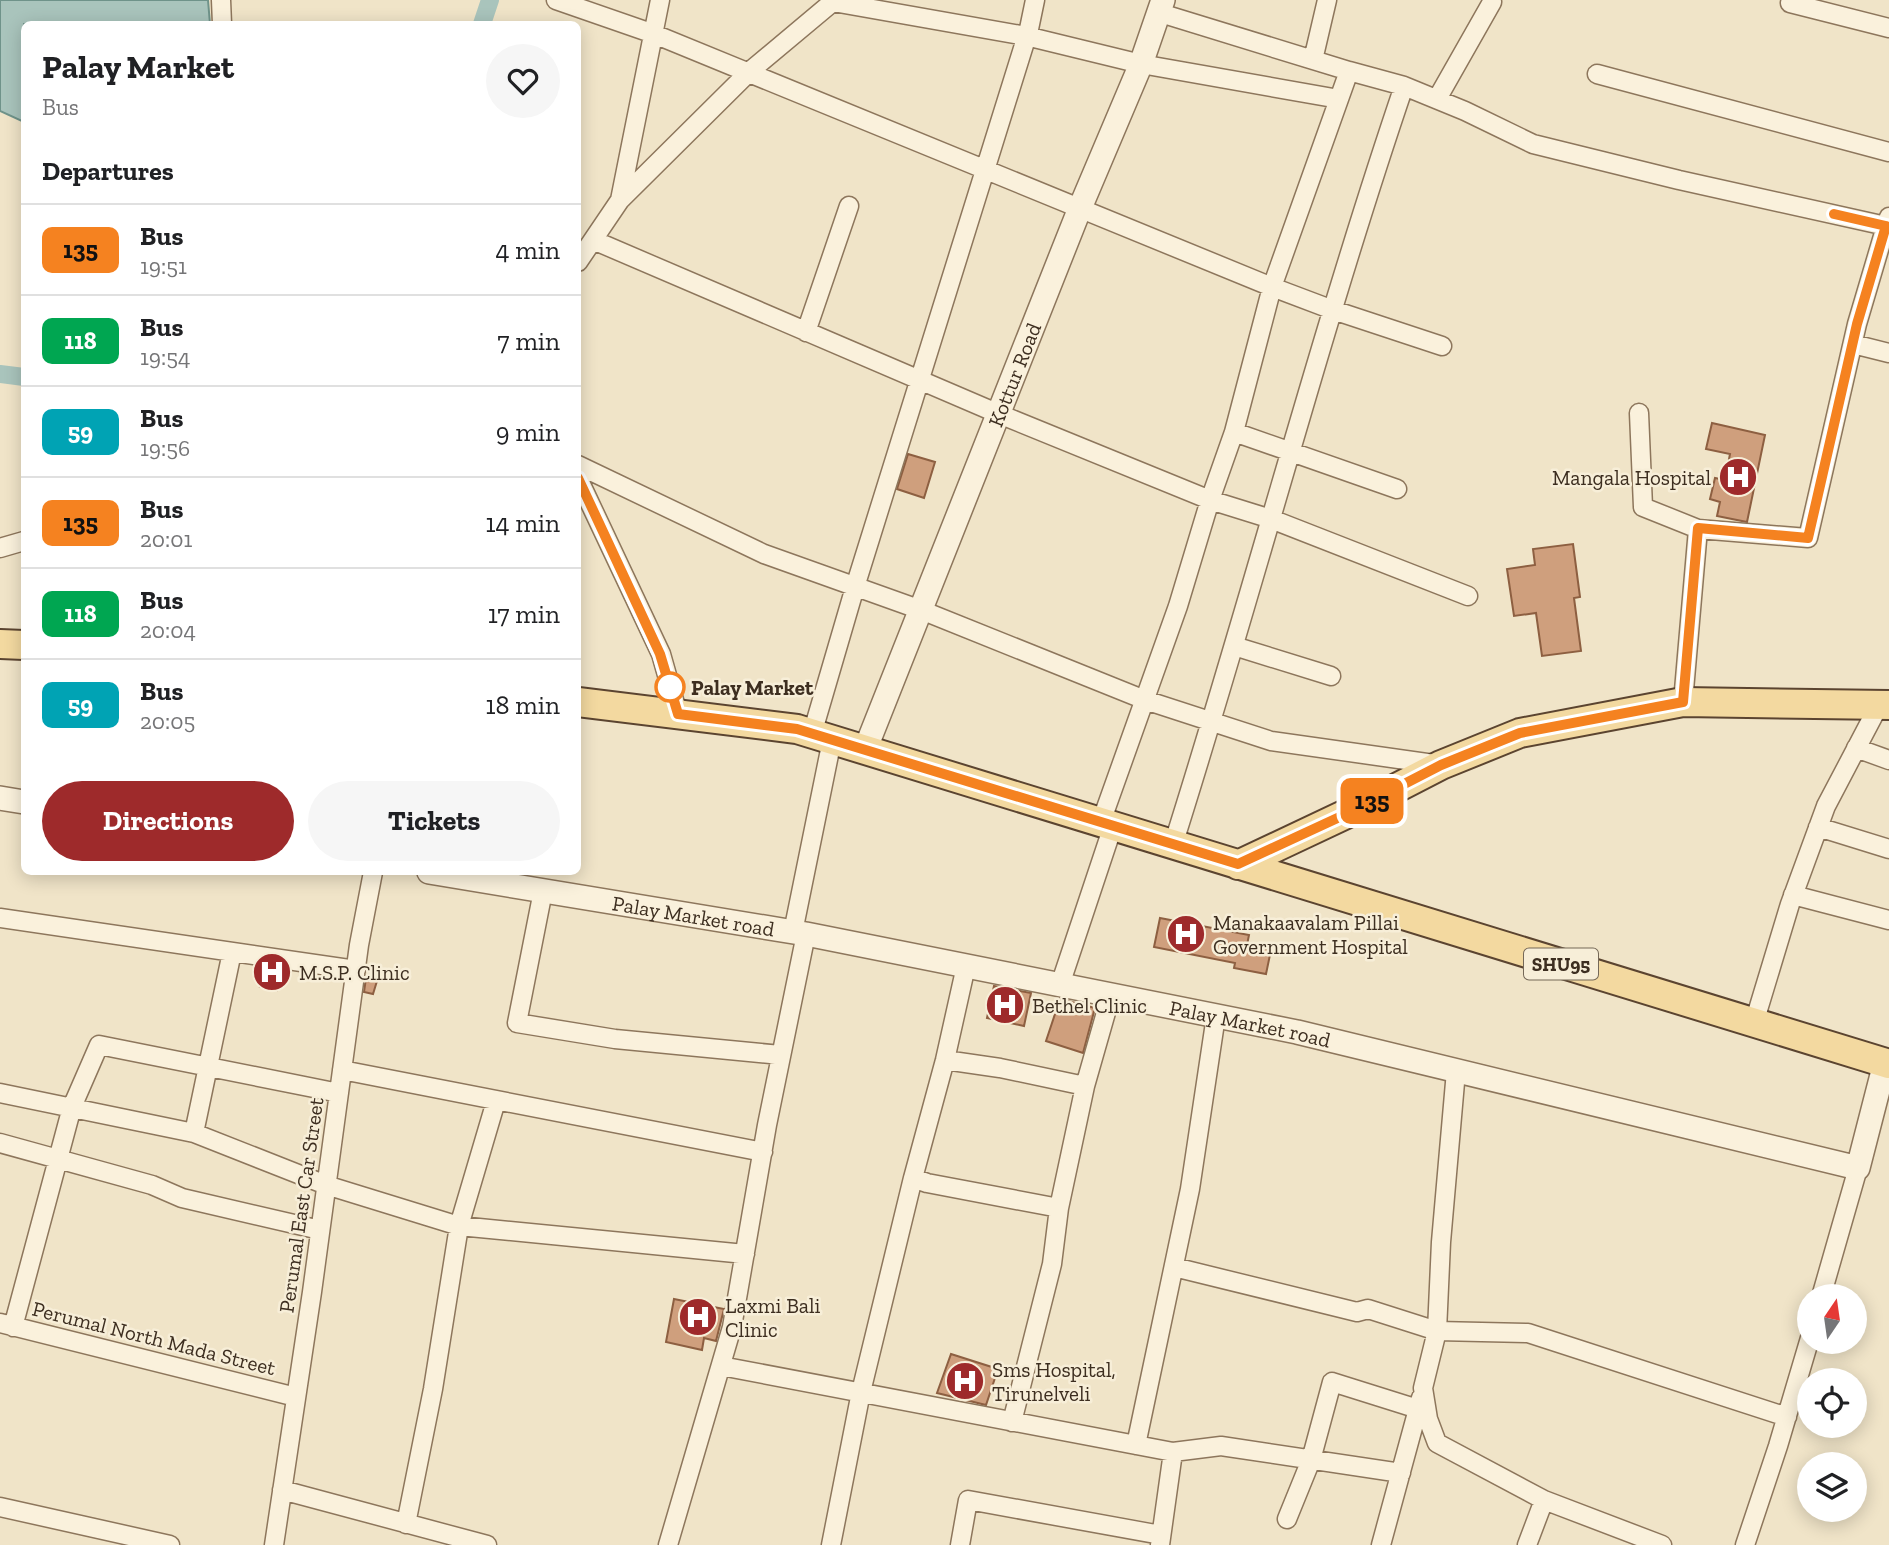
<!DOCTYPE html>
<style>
:root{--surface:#fff;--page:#f6f6f6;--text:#202124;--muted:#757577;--line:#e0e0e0;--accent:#9e2a2b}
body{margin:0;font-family:"Zilla Slab",serif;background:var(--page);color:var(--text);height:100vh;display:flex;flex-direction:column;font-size:26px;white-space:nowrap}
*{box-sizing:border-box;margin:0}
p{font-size:23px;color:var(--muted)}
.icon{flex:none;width:38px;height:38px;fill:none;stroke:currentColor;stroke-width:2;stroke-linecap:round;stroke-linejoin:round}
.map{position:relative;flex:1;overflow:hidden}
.side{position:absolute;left:21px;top:21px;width:560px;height:854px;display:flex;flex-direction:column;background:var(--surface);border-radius:10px;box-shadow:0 4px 18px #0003}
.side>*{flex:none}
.badge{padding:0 14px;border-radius:10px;font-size:24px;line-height:46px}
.needle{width:46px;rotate:13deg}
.tools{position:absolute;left:1797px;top:1284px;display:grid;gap:14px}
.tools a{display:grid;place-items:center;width:70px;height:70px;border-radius:50%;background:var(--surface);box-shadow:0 4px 18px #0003;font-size:35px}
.map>.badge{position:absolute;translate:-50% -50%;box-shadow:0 0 0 4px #fff}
h2{padding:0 21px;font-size:26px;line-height:63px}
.round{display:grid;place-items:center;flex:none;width:74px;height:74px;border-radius:37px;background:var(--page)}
.head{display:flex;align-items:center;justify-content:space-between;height:119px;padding:0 21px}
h1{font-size:33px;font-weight:700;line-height:52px}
.action{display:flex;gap:14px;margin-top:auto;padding:14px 21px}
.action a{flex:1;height:80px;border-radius:42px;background:var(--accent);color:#fff;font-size:28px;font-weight:700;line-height:80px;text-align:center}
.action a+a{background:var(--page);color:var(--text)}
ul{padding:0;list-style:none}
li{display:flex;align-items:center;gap:21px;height:91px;padding:0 21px;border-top:2px solid var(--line)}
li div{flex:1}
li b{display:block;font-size:26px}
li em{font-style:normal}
li .badge{min-width:77px;font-weight:700;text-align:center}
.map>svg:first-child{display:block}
.water{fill:#a9c4bc;stroke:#6f938a;stroke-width:2}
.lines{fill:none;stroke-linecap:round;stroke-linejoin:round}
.canal{stroke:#a9c4bc;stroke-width:18}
.building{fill:#cf9f7d;stroke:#8d5f41;stroke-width:2}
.minor-casing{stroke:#8d765c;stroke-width:21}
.tertiary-casing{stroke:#8d765c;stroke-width:26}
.primary-casing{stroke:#5b4430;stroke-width:32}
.minor{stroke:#faf1dc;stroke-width:18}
.tertiary{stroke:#faf1dc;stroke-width:23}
.primary{stroke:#f3d9a0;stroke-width:28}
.line-casing{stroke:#fff;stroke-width:16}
.line{stroke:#f58220;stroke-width:10}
.stop-dot{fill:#fff;stroke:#f58220;stroke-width:3.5}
.labels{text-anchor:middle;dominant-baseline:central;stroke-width:5;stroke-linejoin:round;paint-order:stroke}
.shield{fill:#f7eed8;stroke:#756857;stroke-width:2}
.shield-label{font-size:19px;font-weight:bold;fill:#3d2e20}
.street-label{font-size:21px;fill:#3d2e20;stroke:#f7eed8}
.poi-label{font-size:21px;fill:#3d2e20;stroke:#f7eed8;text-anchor:start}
.stop-label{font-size:21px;font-weight:bold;fill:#3d2e20;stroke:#f7eed8;text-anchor:start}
</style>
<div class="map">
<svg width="1889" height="1545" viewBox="0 0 1889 1545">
<rect width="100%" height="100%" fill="#f0e4c8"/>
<path class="water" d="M0 0H208L210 24H24V122L0 111Z"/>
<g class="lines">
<path class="canal" d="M482 24 490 0
M0 374 24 377"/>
</g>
<path class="building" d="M1712 423 1765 435 1747 522 1717 516 1720 502 1710 499 1715 478 1725 480 1730 454 1706 449Z
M908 454 935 462 924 498 897 489Z
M1573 544 1580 597 1574 598 1581 651 1542 656 1536 613 1514 616 1507 569 1535 565 1533 549Z
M1160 918 1249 935 1247 945 1271 950 1266 974 1234 968 1235 963 1154 947Z
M264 968 280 970 277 990 260 987Z
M366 978 377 981 373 994 364 992Z
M994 986 1031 993 1024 1026 987 1018Z
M1060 999 1095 1008 1083 1053 1046 1041Z
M674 1299 724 1309 716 1341 704 1338 702 1350 666 1342Z
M951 1354 998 1369 986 1405 937 1393Z"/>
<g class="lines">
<g class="minor-casing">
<path id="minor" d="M221 0 222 24
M556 0 654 34 1272 287 1333 310 1442 346
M833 2 1026 36 1141 64 1339 99
M1790 3 1889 28
M1157 12 1349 71 1404 86 1465 111 1533 144 1679 180 1886 226 1889 217
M1313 60 1327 0
M1597 74 1889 152
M1437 99 1492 2
M620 200 660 0
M593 240 999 414 1210 500 1271 519 1468 596
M578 262 620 200 749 72 835 0
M806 332 849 206
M1853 344 1889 353
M1639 413 1643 507 1698 529
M1234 432 1397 489
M578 465 764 554 921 610 1145 700 1271 741 1441 765
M578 478 661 654 678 714
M0 548 24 541
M1234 646 1331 676
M1683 702 1698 529 1808 538 1857 324 1886 226
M812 734 855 587 1029 29 1035 0
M1856 748 1889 760
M1101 822 1178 606 1210 500 1234 432 1272 287 1349 71
M1818 827 1889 849
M1173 845C1253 593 1319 336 1404 86
M543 891 517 1023 615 1039 781 1055
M1793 895 1889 920
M0 918 356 970
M793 932 832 740
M1060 985 1113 826
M1754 1023 1790 904 1826 806 1878 707
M342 1070 763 1152
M1085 1086 1111 995
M0 1093 194 1133 326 1185 459 1226 433 1389 406 1524
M496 1101 459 1226 745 1254
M194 1133 232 952
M0 1143 152 1185 182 1198 320 1230
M913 1178 945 1060 966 966
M1174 1267 1357 1312 1368 1309 1437 1331 1441 1242 1456 1071
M1821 1297 1858 1168
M0 1323 296 1397
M13 1327 72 1107 99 1045 339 1093
M721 1366 1173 1452 1221 1446 1401 1473
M1012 1422 1052 1264 1059 1208
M1136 1445 1190 1189 1216 1016
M282 1490 487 1545
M0 1507 170 1545
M1287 1519 1311 1460 1332 1382 1418 1409
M274 1545 312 1292 359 945 373 872
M668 1545 732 1327 767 1125 806 934
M831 1545 861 1392 913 1178 927 1183 1059 1208 1085 1086 1000 1068 945 1060
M960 1545 968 1500 1161 1535
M1160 1545 1173 1452
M1381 1545 1421 1398
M1527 1545 1544 1500
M1662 1545 1544 1500 1437 1443 1428 1419 1423 1388 1437 1331 1528 1333 1787 1417
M1745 1545 1778 1446 1810 1338"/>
</g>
<g class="tertiary-casing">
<g id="tertiary">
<path id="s1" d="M865 750 1080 208 1141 64 1163 0"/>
<path d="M0 798 24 802"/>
<path id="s2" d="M429 872 806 934 1297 1032 1858 1168 1885 1063"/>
</g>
</g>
<g class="primary-casing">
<path id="primary" d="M0 644 24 645
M578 702 797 729 1889 1064
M1238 865 1344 815 1441 765 1520 733 1683 702 1889 705"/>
</g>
<use href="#minor" class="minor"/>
<use href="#tertiary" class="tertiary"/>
<use href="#primary" class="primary"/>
</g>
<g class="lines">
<g class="line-casing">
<path id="line" d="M578 478 660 654 678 714 797 729 1238 864 1344 815 1441 765 1520 733 1683 702 1698 528 1808 538 1857 324 1886 226 1834 214"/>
</g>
<use href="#line" class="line"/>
</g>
<defs>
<g id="hospital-disc" transform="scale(2.0125)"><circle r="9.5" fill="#9e2a2b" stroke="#f7eed8"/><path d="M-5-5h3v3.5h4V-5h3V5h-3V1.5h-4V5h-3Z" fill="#fff"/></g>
</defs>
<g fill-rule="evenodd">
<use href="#hospital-disc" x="1738" y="477"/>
<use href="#hospital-disc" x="1186" y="934"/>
<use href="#hospital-disc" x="272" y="972"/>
<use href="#hospital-disc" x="1005" y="1005"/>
<use href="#hospital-disc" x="698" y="1317"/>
<use href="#hospital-disc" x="965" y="1381"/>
</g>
<circle class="stop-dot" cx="670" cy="687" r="14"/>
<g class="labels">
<rect class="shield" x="1524" y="948.5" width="74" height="31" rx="5"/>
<g class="shield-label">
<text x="1561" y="964">SHU95</text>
</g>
<g class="street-label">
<text stroke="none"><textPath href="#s1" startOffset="404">Kottur Road</textPath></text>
<text stroke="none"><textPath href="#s2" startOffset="268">Palay Market road</textPath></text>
<text stroke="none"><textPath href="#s2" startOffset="835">Palay Market road</textPath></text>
<text transform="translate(301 1205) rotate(-82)">Perumal East Car Street</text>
<text transform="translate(154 1338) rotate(14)">Perumal North Mada Street</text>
</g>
<g class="poi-label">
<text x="1711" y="477" text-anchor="end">Mangala Hospital</text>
<text x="1213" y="922">Manakaavalam Pillai<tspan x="1213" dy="24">Government Hospital</tspan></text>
<text x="299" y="972">M.S.P. Clinic</text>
<text x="1032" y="1005">Bethel Clinic</text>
<text x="725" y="1305">Laxmi Bali<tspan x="725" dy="24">Clinic</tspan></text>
<text x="992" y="1369">Sms Hospital,<tspan x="992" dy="24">Tirunelveli</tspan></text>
</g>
<g class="stop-label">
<text x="691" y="687">Palay Market</text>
</g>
</g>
</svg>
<div class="tools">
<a><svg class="needle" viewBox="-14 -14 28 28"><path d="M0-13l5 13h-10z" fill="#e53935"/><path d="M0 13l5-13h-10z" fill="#757577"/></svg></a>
<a><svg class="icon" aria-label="locate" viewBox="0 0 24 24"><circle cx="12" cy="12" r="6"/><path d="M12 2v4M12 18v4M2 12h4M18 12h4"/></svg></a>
<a><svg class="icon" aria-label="layers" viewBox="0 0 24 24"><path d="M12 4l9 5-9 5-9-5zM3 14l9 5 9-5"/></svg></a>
</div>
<b class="badge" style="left:1372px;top:801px;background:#f58220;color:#111">135</b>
<section class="side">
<div class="head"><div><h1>Palay Market</h1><p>Bus</p></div><a class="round"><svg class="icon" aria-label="heart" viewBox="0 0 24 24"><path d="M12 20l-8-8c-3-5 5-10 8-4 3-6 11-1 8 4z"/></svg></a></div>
<h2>Departures</h2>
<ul>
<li><span class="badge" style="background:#f58220;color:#111">135</span><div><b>Bus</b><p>19:51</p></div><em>4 min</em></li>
<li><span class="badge" style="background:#00a651;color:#fff">118</span><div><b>Bus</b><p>19:54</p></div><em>7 min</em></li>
<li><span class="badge" style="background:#00a3b4;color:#fff">59</span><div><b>Bus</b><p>19:56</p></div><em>9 min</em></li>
<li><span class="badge" style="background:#f58220;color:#111">135</span><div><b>Bus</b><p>20:01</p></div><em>14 min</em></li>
<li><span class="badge" style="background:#00a651;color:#fff">118</span><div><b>Bus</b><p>20:04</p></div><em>17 min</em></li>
<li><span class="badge" style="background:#00a3b4;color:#fff">59</span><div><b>Bus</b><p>20:05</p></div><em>18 min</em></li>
</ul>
<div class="action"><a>Directions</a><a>Tickets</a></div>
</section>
</div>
